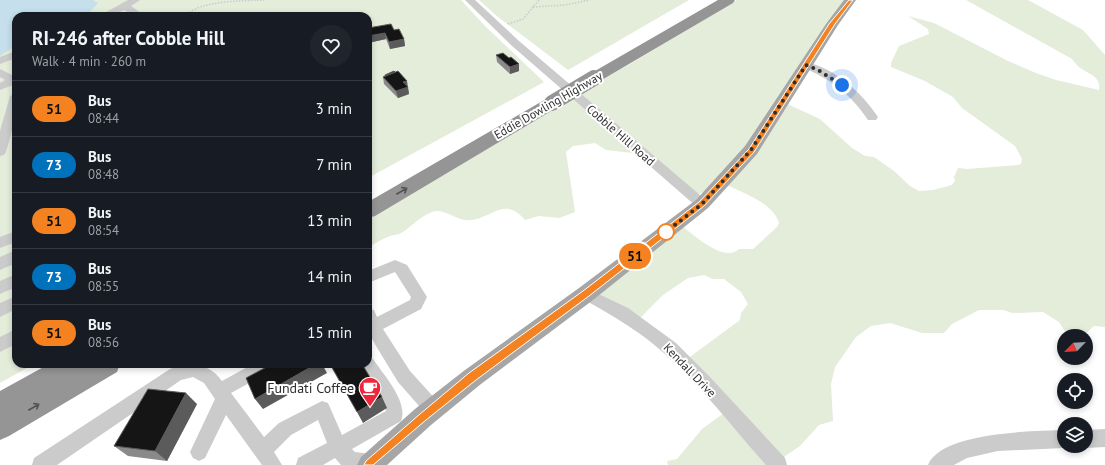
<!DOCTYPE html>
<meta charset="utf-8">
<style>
:root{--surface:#171b24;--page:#20242c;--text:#f1f3f6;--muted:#9ea1a6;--line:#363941}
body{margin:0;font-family:"PT Sans",sans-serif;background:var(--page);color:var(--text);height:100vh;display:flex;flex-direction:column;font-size:15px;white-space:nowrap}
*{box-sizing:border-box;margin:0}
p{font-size:13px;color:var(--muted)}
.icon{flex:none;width:22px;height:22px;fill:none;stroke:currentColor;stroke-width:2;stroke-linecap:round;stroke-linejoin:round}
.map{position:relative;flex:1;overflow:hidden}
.details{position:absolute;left:12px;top:12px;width:360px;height:356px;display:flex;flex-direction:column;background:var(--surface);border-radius:12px;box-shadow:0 2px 6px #0003}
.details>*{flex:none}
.badge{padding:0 8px;border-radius:13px;font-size:14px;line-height:26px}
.needle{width:26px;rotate:245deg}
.tools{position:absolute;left:1057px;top:329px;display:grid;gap:8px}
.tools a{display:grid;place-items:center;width:36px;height:36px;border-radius:50%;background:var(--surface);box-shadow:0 2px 6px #0003;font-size:20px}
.you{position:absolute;width:20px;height:20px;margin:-10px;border:3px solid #fff;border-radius:50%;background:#1a73e8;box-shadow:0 0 0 6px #1a73e833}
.map>.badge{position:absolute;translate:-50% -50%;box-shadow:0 0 0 2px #fff}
.round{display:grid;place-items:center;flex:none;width:42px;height:42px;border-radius:21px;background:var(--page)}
.head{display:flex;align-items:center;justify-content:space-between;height:68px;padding:0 20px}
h1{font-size:19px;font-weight:600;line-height:30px}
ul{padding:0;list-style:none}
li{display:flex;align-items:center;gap:12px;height:56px;padding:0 20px;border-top:1px solid var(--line)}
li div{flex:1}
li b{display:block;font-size:15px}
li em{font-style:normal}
li .badge{min-width:44px;font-weight:700;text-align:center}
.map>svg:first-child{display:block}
.green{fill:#e4ecda}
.water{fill:#c5dfed}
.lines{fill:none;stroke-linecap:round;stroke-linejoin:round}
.path{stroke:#cbcbcb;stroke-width:1.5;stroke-dasharray:1.5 1.5;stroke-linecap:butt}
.minor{fill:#cbcbcb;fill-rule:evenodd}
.major{fill:#a6a6a6;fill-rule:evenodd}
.highway{fill:#959595;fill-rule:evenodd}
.highway-bridge{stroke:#959595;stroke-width:16}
.wall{fill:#8a8a8a}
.shaded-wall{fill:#5b5b5b}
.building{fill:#151515;stroke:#5b5b5b}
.oneway{stroke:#525252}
.line{fill:#f58220;stroke:#fff}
.walk{stroke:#2e2e2e;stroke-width:4;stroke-dasharray:0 7.2}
.stop-dot{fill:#fff;stroke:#f58220;stroke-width:2}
.labels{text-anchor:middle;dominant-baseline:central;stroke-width:4;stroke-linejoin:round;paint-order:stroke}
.street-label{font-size:12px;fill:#2e2e2e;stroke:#fff}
.near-poi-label{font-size:14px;fill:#2e2e2e;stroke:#fff;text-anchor:end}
</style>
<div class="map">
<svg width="1105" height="465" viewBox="0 0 1105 465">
<rect width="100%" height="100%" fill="#fff"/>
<path class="green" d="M0 0H461L484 25 544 82 368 178V16H16V364H34L0 383Z
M479 0H689L568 70 498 17Z
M737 0H851L783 102 820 119 852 148 865 156 874 157 894 171 910 186 919 191 933 190 952 185 955 181 954 177 958 168 967 169 1018 165 1021 164 1022 159 1015 146 962 108 953 97 925 81 891 67V63L899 46 929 34 928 29 908 16 934 23 1008 61 1036 73 1056 80 1099 90C1101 77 1091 75 1082 69 1078 67 1075 63 1072 59L966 0H1028L1083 30 1105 55V327L1094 326 1083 336H1068L1059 322 1043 312 1013 313 1003 310H979L952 324 944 333H922L890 323 871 326 856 337 835 367 831 384 833 421 819 425 800 446 775 463 776 465H668L667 461 677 459 702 429 724 413 683 362 740 320 741 313 748 304 741 292 724 279H713L704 275 688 278 663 295 636 322 595 292 682 226C695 236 724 263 739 249H753L777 227 779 223C773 202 740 192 723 183L695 196 642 154 606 150 595 143 573 146 566 152 575 212 559 218 539 216 525 220C503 193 488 224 464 220 453 218 443 208 432 212 418 217 409 230 399 234 396 235 393 235 390 236 382 239 375 244 368 247V211L630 64Z"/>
<path class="water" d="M0 0H93L98 3 86 16H16V45L0 56Z"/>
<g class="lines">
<path class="path" d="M533 7 565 5 590 0
M185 16C201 0 241 1 264 0
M508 24 523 19 539 0"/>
<path class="minor" d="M128 0H140L131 6 145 16H134L124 10 111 16H99Z
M465 0H475L519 41 707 201 709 204 707 207 702 209 697 207 511 45Z
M16 51V58L0 64V57Z
M806 62C836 69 861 92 878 117L876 120H868C851 94 830 79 802 67L801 65Z
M0 69 16 77V85H13L0 90V83L5 80 0 77Z
M16 93V116L6 152 4 155 0 156V131L10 96Z
M16 231V242L0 248V237Z
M16 250V263L0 270V257Z
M395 260 407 265 427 297 421 309 383 329 410 371 439 403 442 409 439 415 433 417 427 415 398 382 376 346 368 331V308L374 310 377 317 410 300 411 297 395 272 368 283V271Z
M16 274V287L0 294V281Z
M586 288 628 308 676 343 709 376 785 458 787 465H766C733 428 702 387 665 354 640 331 610 314 581 298L578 294 581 290Z
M16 296V309L0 317V303Z
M16 329V344L0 352V337Z
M368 357 373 359C383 374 409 402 401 421L352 449 355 452 371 454 378 456 379 465H341L335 458 323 465H296L298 458 327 443 318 420 291 435 274 452 282 465H262L226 415 205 458 199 461 193 458 190 452 215 399 204 383 193 377 181 380 57 465H32L34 458 170 369C190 361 209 363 222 381L253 364H277L275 369 231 393 264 437 279 423 322 401 328 403 342 435 386 411 385 407 359 364H368Z
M1105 429V447L1086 448 1081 446H1086V430Z
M1064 430V446H1069L1064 448 998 451 967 458 954 465H928C941 432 1033 431 1064 430Z"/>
<path class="major" d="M844 0H856L838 25 757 154 708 208 593 300 481 384 431 425 387 465H357L361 457 415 409 465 370 579 288 696 200 745 146 826 24Z"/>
<path class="highway" d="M718 0H735L733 3 600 81 594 83 588 81 586 78 588 75Z
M552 98 558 99 561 103 558 107 375 216 368 218V202L546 99Z
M49 364H120L117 372 9 436 0 440V391Z"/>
<path class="highway-bridge" d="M552 103 594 78"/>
</g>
<path class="wall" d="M368 28 394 30 404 39 405 46 390 49 386 39 368 43Z
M496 55 519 71 510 74 497 62Z
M385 75 409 88H408L409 94 398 98 384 84 383 77 385 76Z
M197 404 167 461 128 456 114 446Z"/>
<path class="shaded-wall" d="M385 33 386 39 368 43V36Z
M404 39 405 46 390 49 389 42Z
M519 64V71L510 74V67Z
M407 81 409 94 398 98 396 91 403 82Z
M316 364H322L327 373 263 409 255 399Z
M186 393 197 404 167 461 155 451Z
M382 397 387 408 363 423 357 412Z"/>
<path class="building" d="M391 24 394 30 399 29 404 39 389 42 385 33 368 36V28Z
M503 53 509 58 511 57 519 64 510 67 496 55Z
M394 71 395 72 385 76V75Z
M398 71 407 81 403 82 408 87 396 91 383 77Z
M272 364H316L255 399 246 378Z
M330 364H362L382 397 357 412Z
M148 389 186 393 155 451 114 446Z"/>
<defs><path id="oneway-shaft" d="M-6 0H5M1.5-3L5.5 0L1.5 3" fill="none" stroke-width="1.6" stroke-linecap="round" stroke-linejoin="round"/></defs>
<g class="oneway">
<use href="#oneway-shaft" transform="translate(402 191) rotate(-30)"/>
<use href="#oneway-shaft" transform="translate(34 407) rotate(-30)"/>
</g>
<path class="line" d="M849 0H853L835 24 754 152 704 206 589 296 476 380 426 420 373 465H364L366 461 420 414 469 373 583 291 699 202 749 149 829 24Z"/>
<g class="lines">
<path class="walk" d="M666 232 662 235 702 204 751 150 806 65 818 70 842 85"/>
</g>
<defs>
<g id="cafe-pin" transform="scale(1.15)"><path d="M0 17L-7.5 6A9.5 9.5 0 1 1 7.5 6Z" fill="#ef253c" stroke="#fff"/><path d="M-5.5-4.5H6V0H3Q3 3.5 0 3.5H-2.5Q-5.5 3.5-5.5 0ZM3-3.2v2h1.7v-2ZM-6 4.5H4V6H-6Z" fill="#fff"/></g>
</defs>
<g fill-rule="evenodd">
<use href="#cafe-pin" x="370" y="388"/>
</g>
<circle class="stop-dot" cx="666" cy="232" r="8"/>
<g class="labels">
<g class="street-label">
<text transform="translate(548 105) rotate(-30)">Eddie Dowling Highway</text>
<text transform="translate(621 135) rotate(41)">Cobble Hill Road</text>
<text transform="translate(690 370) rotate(46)">Kendall Drive</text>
</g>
<g class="near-poi-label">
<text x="354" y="388">Fundati Coffee</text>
</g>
</g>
</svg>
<div class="tools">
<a><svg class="needle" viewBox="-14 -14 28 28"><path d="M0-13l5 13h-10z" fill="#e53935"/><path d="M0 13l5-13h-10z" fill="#9ea1a6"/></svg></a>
<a><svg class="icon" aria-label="locate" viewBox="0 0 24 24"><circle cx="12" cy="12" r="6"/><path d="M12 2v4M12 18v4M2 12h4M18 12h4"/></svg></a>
<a><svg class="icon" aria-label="layers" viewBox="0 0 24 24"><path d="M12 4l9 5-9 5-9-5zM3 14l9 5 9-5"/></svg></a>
</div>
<div class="you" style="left:842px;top:85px"></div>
<b class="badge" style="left:635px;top:256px;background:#f58220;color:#111">51</b>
<section class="details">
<div class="head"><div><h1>RI-246 after Cobble Hill</h1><p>Walk · 4 min · 260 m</p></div><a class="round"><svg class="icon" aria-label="heart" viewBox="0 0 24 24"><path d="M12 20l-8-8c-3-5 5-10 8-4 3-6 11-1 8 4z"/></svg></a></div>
<ul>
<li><span class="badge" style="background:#f58220;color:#111">51</span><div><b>Bus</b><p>08:44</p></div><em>3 min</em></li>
<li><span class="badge" style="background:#0072bc;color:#fff">73</span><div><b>Bus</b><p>08:48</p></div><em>7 min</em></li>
<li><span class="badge" style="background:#f58220;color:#111">51</span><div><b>Bus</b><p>08:54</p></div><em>13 min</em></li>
<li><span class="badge" style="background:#0072bc;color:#fff">73</span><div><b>Bus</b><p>08:55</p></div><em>14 min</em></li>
<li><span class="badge" style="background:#f58220;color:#111">51</span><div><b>Bus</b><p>08:56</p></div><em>15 min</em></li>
</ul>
</section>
</div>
